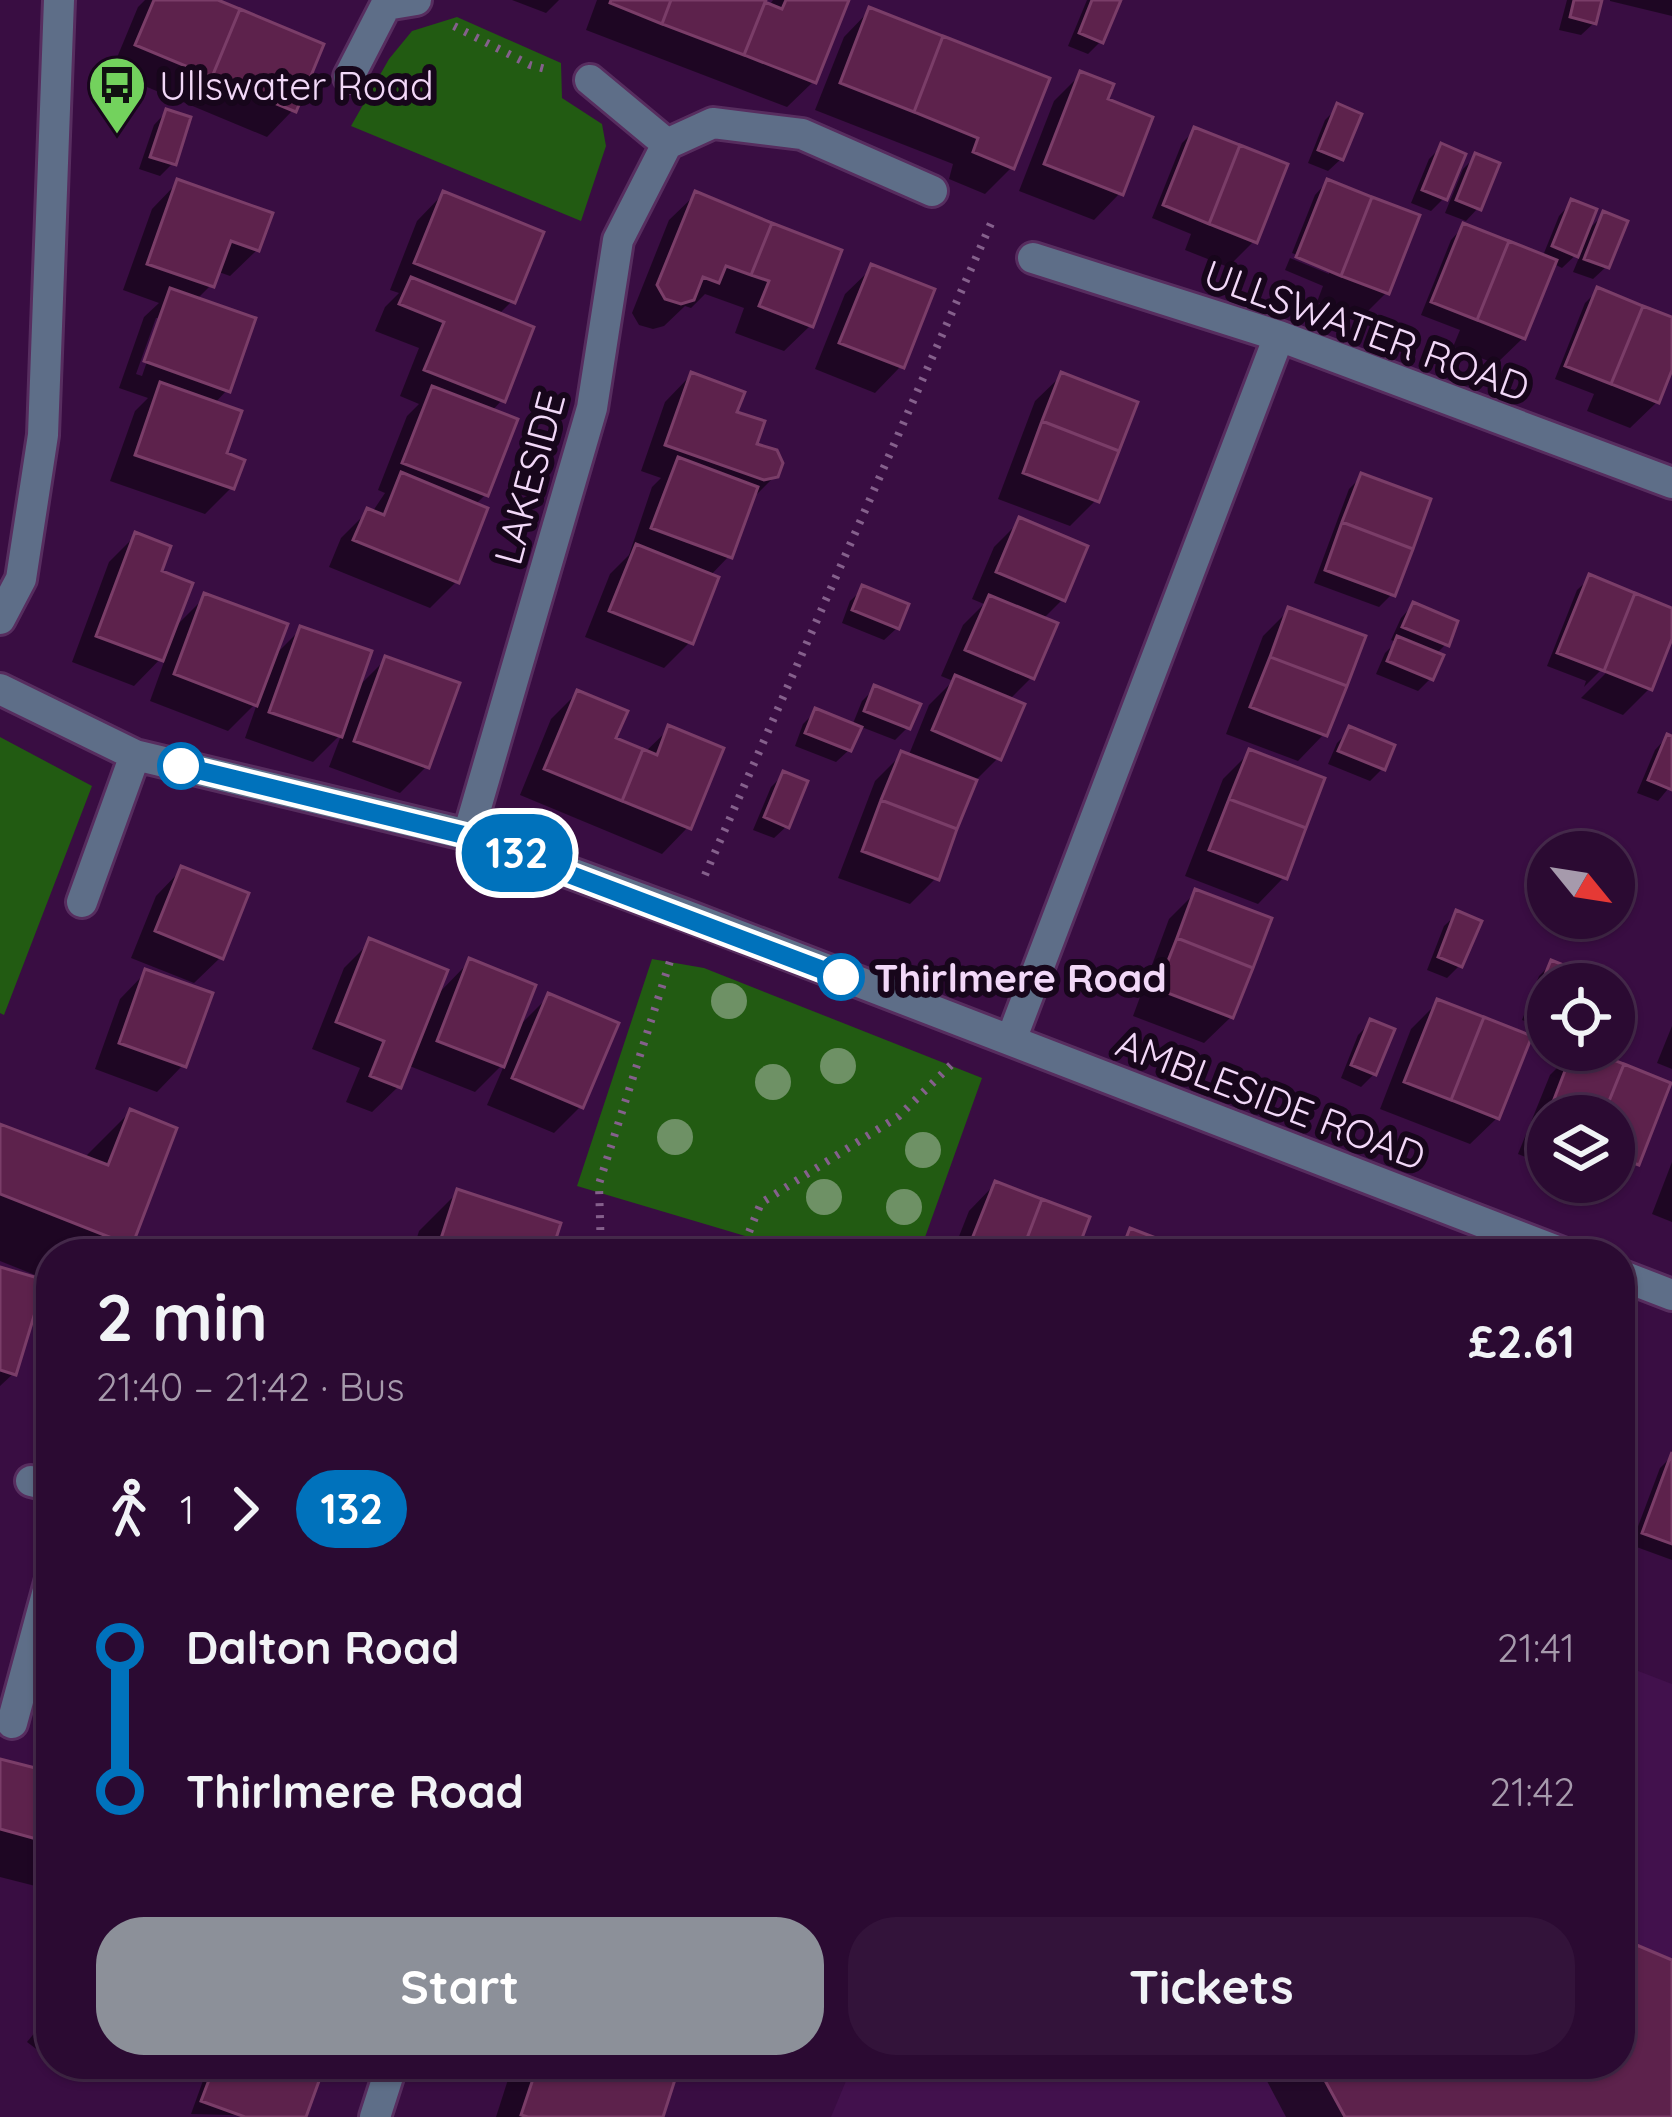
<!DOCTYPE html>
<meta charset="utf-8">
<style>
:root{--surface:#2b0a32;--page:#33133a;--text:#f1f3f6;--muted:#a69aac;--line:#472b4d;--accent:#8c9099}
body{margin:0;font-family:Quicksand,sans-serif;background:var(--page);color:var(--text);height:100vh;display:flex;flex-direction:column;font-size:45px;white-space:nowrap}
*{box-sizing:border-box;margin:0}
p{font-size:39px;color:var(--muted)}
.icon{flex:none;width:66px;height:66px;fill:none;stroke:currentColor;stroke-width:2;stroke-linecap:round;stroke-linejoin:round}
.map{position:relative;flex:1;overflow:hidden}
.details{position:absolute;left:36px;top:1239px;width:1599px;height:840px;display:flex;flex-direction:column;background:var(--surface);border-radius:48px;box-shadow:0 3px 9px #0004,0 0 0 3px var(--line)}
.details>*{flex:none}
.badge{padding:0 24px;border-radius:39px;font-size:42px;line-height:78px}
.needle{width:78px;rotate:120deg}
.buttons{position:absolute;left:1527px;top:831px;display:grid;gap:24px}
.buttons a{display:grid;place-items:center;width:108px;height:108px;border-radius:50%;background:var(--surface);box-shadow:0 3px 9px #0004,0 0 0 3px var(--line);font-size:60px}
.map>.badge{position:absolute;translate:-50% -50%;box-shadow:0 0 0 6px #fff}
.legs{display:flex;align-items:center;gap:18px;height:132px;padding:0 60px;font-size:39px}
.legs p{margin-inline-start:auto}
.summary{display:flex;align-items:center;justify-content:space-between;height:204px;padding:0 60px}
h1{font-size:66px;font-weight:700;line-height:90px}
.primary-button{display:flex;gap:24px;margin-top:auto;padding:24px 60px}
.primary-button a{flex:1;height:138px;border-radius:48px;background:var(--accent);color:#fff;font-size:48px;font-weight:700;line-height:138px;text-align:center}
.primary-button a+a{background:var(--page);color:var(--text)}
ul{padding:0 60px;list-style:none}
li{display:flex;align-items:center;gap:42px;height:144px;font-size:45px}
li i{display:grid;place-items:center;width:18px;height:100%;margin:0 15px;background:currentColor}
li i::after{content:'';width:30px;height:30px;margin:-15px;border:9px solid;border-radius:50%;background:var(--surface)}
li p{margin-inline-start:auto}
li:first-child i{background:linear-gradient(#0000 50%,currentColor 0)}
li:last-child i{background:linear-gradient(currentColor 50%,#0000 0)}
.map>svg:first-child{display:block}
.built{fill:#42114d}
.green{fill:#225b12}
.shadow{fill:#0007;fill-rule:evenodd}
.building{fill:#5d224c;stroke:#7a3d68;stroke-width:3}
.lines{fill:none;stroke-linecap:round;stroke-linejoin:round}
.minor-casing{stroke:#572d5f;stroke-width:36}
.path{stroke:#85608c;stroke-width:8;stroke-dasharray:3 9;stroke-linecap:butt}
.minor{stroke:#5e6e88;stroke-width:30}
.tree{fill:#6e9165}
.line-1-casing{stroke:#fff;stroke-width:27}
.line-1{stroke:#0072bc;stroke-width:18}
.stop-1-dot{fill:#fff;stroke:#0072bc;stroke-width:6}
.labels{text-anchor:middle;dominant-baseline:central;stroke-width:12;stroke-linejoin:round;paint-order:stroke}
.poi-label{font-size:39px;fill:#f2d8f8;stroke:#17061b;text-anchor:start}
.street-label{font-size:39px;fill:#f2d8f8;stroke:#17061b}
.stop-label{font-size:39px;font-weight:bold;fill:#f2d8f8;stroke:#17061b;text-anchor:start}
</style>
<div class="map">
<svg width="1672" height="2117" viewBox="0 0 1672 2117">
<rect width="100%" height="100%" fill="#390d42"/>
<path class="built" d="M1620 1664 1672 1684V2117H831L853 2064H1620Z"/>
<path class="green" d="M457 17 561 63 562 98 602 124 606 146 581 221 351 126 389 59 412 31Z
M0 737 92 786 4 1015 0 1013Z
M652 959 704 968 982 1078 919 1254H758L762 1241 577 1186Z"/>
<path class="shadow" d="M145 0H210L293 110 267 137 111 72 138 7Z
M512 0H559L546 13Z
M597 0H763L769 6 773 0H846L814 81 787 107 586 30Z
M1087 0H1117L1101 41 1088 54 1068 46Z
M1567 0H1599L1594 23 1581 35 1559 30Z
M1672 0V16L1610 1V0Z
M870 10 1012 167 985 194 949 179 953 164 815 110 844 37Z
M1081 74 1104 101 1120 193 1094 220 1019 191 1054 101Z
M1338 107 1341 159 1328 171 1308 163 1325 120Z
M166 112 173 163 160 176 139 169 154 125Z
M1195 130 1254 241 1228 267 1185 250 1191 234 1152 218 1182 143Z
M1441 147 1444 198 1431 211 1411 203 1429 159Z
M1476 156 1478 208 1466 221 1445 213 1463 169Z
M178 182 257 250 230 276 216 271 211 285 196 300 227 390 214 404 231 488 205 514 110 481 135 411 148 398 119 388 144 317 159 303 123 290 152 209ZM156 318H162L142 376 136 374Z
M1327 182 1386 293 1360 319 1317 302 1323 286 1285 270 1290 258 1329 274V268L1292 253 1315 195Z
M443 194 512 301 498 315 502 400 491 412 485 495 475 505 457 581 430 608 329 567 341 538 367 512 371 514 385 493 378 490 407 416 419 404 400 396 419 348 375 331 385 307 399 293 390 290 417 221Z
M696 194 811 325 784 351 735 333 744 308 705 294 691 308 685 306 664 326 653 329 639 325 632 313 669 220Z
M1571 203 1583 235 1603 215 1606 267 1593 279 1573 272 1583 248 1562 268 1552 263 1523 338 1496 364 1453 347 1460 330 1421 315 1451 240 1463 227 1542 258 1559 216Z
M872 268 901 366 875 393 815 369 845 294Z
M1597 291 1672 320V362L1657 402 1630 428 1587 411 1594 394 1555 379 1585 303Z
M691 375 733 413 776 475 750 501 729 556 709 577 690 642 664 668 585 637 610 574 629 555 652 487 661 478 641 471 665 402Z
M1062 375 1096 500 1070 526 998 499 1035 401Z
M1362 476 1392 594 1379 607 1314 583 1349 489Z
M1020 521 1062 600 1042 620 1032 677 1008 701 998 758 973 783 936 878 910 904 838 878 875 781 902 754 908 757 929 705 953 681 941 676 963 625 984 604 972 599 994 547Z
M135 536 158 573 171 631 205 597 272 658 301 629 355 690 386 659 426 767 400 793 329 767 342 733 313 762 245 738 258 701 228 731 150 701 168 651 134 686 72 662 109 562Z
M1590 578 1672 611V631L1649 689 1623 715 1581 698 1616 663 1612 659 1584 687 1586 681 1547 666 1577 590Z
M863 589 897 628 884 640 842 623 850 601Z
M1413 605 1446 644 1435 655 1431 678 1418 691 1376 674 1385 653 1396 642 1391 640 1401 618Z
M1289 610 1324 734 1298 761 1226 734 1263 636Z
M875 688 908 727 895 740 859 726 849 750 836 762 795 746 803 724 816 711 852 726 862 701Z
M577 693 612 740 644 753 669 729 688 827 662 854 520 795 551 719Z
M1350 730 1382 769 1370 781 1328 764 1337 743Z
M1667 737 1672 739V784L1658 801 1637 793 1655 750Z
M1249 753 1284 877 1258 904 1185 876 1223 779Z
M784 774 787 826 774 838 753 830 771 787Z
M182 869 221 957 194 983 131 958 156 896Z
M1196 892 1231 1017 1204 1043 1133 1016 1169 919Z
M1457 914 1460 965 1447 978 1427 970 1444 926Z
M370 942 434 998 469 962 515 1030 548 997 580 1107 554 1133 487 1105 506 1061 475 1092 407 1065 399 1086 372 1112 346 1102 360 1068 312 1049 344 968Z
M1552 963 1567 984H1548V1022L1542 1028 1522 1020 1539 976Z
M146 972 183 1065 157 1092 95 1069 120 999Z
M1438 1002 1497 1118 1470 1144 1380 1109 1411 1029Z
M1371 1022 1374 1074 1361 1087 1341 1078 1358 1035Z
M1672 1026V1069L1657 1063Z
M1575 1050 1668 1084 1636 1164 1610 1190 1589 1182H1614V1116H1548V1166L1518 1154 1550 1075Z
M130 1112 129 1244 119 1254H51V1281L42 1278 14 1373 0 1386V1270L38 1281 40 1277 0 1261V1127L83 1159Z
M1672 1162V1222L1652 1214Z
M995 1184 1073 1254H952L969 1211Z
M458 1192 548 1254H412L419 1231Z
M1131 1231 1190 1254H1108Z
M1672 1456V1560L1631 1545 1660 1468Z
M0 1762 50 1775 51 1770V1890L0 1877Z
M1620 1941 1672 1963V2117H1286L1258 2064H1620Z
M51 2013V2060L27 2042Z
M56 2064H93L77 2080Z
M209 2064H276L303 2117 191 2114Z
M513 2064H677L660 2117H496Z"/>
<path class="building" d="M154 0H218L240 9 212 77 135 45Z
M611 0H671L662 24 610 3Z
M671 0H766L744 55 662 24Z
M786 0H849L816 83 744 55 765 2 782 9Z
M1092 0H1121L1103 43 1079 33Z
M1574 0H1602L1596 24 1570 17Z
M869 7 943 36 914 112 840 83Z
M240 9 324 44 296 112 212 77Z
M943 36 1050 78 1014 169 973 152 978 138 914 112Z
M1080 71 1114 84 1108 99 1153 117 1123 195 1044 164Z
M1337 103 1362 114 1343 160 1318 150Z
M166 109 191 117 176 165 150 157Z
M1194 127 1240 145 1209 224 1163 205Z
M1441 143 1466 154 1447 200 1422 190Z
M1240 145 1288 164 1257 243 1209 224Z
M1475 153 1500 163 1481 210 1456 200Z
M177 179 273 213 259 251 231 241 214 287 147 264Z
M1327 179 1372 197 1341 276 1296 257Z
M443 191 544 232 515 303 414 263Z
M695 191 772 223 751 275 726 266 719 283 703 277 694 300 681 304 665 299 657 285Z
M1372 197 1420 215 1389 294 1341 276Z
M1571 199 1597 209 1578 257 1552 246Z
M1603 211 1628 221 1609 268 1584 259Z
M772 223 842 250 813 327 759 306 769 281 751 275Z
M1463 223 1509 241 1477 320 1431 302Z
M1509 241 1557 260 1525 339 1477 320Z
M871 264 935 289 904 368 839 343Z
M411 277 534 327 505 402 424 370 444 322 399 304Z
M1597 287 1643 306 1611 384 1565 366Z
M170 288 256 318 230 392 144 361Z
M1643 306 1672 317V370L1659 403 1611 384Z
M691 372 745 392 737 412 765 421 757 444 777 450 783 463 778 477 764 480 665 445Z
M1061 372 1138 402 1119 451 1042 421Z
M160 382 242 411 227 453 245 460 234 489 135 455Z
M432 386 518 419 488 496 402 463Z
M1042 421 1119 451 1099 502 1023 473Z
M678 457 758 487 732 558 651 528Z
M401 472 488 508 459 583 353 540 367 508 384 515Z
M1361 473 1431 499 1413 549 1342 522Z
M1019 517 1088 546 1065 601 996 572Z
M1342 522 1413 549 1395 596 1325 570Z
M135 532 171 546 162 571 193 583 163 661 96 636Z
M636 544 719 577 693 644 609 611Z
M1589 574 1635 593 1604 671 1557 653Z
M862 585 909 604 899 629 852 610Z
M204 593 288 624 257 706 174 674Z
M1635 593 1672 608V639L1652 690 1604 671Z
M989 595 1058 623 1034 679 965 650Z
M1413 602 1458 621 1449 646 1402 627Z
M1288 607 1366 636 1347 686 1270 657Z
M300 626 372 651 342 737 269 712Z
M1397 636 1444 655 1433 680 1387 661Z
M385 656 460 683 429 768 354 741Z
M1270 657 1347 686 1327 736 1250 707Z
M955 675 1025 704 1001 760 932 730Z
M874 685 921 704 910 729 864 711Z
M577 690 628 711 616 738 643 749 622 801 544 769Z
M815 708 862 727 851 751 805 733Z
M668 725 724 748 691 829 622 801 643 749 657 755Z
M1349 726 1395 745 1385 770 1338 751Z
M1667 734 1672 736V790L1648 780Z
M1249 749 1325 778 1306 828 1229 799Z
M901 751 977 780 957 829 881 800Z
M783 771 808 781 789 828 764 817Z
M1229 799 1306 828 1287 879 1209 850Z
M881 800 957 829 939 880 862 851Z
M181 866 249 893 223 959 155 931Z
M1195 889 1272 918 1253 968 1177 938Z
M1456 910 1482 921 1462 967 1438 957Z
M369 938 448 970 401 1088 370 1076 384 1041 336 1022Z
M1177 938 1253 968 1233 1018 1157 989Z
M469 958 536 985 504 1067 437 1041Z
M1551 960 1576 970 1571 984H1548V1013L1532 1007Z
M1588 967 1612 977 1609 984H1581Z
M145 969 213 993 186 1067 119 1043Z
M548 993 619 1023 583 1108 512 1078Z
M1437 999 1484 1017 1451 1100 1404 1082Z
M1484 1017 1532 1036 1499 1119 1451 1100Z
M1370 1019 1395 1029 1376 1075 1351 1065Z
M1573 1050H1588L1624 1064 1603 1116H1548V1130L1543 1128Z
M1624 1064 1671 1083 1639 1165 1614 1156V1116H1603Z
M130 1109 177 1128 132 1246 0 1194V1124L108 1165Z
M995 1181 1042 1199 1021 1254H966Z
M457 1189 561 1223 551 1254H436Z
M1042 1199 1090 1217 1076 1254H1021Z
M1130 1228 1179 1247 1177 1254H1120Z
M0 1267 45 1280 16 1375 0 1370Z
M1672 1452V1544L1642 1533Z
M0 1759 51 1772V1843L0 1829Z
M1620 1938 1672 1960V2117H1345L1316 2064H1620Z
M215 2064H279L319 2081 306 2117H245L201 2101Z
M538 2064H680L663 2117H528L521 2115Z"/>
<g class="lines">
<g class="minor-casing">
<path id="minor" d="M349 77 386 5 416 0
M590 80 667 144
M1033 258 1279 336 1672 483
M0 619 21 579 43 435 59 0
M0 689 135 755 468 835 685 915 1565 1254
M468 835 592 408 618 240 667 144 713 123 802 134 932 191
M82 902 135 755
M1011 1040 1279 336
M1620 1275 1672 1295
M31 1481 51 1486
M12 1723 51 1579
M375 2117 392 2064"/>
</g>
<path class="path" d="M454 26 530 65 549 70
M705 875 993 219
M601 1254 599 1184 672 955
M740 1254 761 1203 899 1116 952 1064"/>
<use href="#minor" class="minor"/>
</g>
<g class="tree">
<circle cx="729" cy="1001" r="18"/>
<circle cx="838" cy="1066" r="18"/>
<circle cx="773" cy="1082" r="18"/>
<circle cx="675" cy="1137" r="18"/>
<circle cx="923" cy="1150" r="18"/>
<circle cx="824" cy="1197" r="18"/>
<circle cx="904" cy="1207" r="18"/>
</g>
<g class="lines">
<g class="line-1-casing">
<path id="line-1" d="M181 766 468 836 841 977"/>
</g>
<use href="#line-1" class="line-1"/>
</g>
<defs>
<g id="bus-pin" transform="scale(3)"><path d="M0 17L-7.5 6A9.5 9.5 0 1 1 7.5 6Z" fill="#73d25d" stroke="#17061b"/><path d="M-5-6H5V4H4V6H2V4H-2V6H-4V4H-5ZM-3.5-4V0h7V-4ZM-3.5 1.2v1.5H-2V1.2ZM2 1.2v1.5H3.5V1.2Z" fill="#111"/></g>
</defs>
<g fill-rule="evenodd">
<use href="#bus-pin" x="117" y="85"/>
</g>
<g class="stop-1-dot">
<circle cx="181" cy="766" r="21"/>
<circle cx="841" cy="977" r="21"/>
</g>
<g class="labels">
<g class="poi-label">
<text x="159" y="85">Ullswater Road</text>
</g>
<g class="street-label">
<text transform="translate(1367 330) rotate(20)">ULLSWATER ROAD</text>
<text transform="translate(529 478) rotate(-75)">LAKESIDE</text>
<text transform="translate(1271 1099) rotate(21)">AMBLESIDE ROAD</text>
</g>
<g class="stop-label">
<text x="874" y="977">Thirlmere Road</text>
</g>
</g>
</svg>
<div class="buttons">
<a><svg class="needle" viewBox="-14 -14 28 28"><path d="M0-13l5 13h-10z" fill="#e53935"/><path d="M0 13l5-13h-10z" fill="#a69aac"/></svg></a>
<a><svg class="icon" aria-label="locate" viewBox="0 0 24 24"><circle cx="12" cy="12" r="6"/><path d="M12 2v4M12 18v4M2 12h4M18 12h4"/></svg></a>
<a><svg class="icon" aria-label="layers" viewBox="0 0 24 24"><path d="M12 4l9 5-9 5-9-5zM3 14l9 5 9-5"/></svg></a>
</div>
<b class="badge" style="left:517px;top:853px;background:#0072bc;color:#fff">132</b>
<section class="details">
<div class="summary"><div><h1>2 min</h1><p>21:40 – 21:42 · Bus</p></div><b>£2.61</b></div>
<div class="legs"><svg class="icon" aria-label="walk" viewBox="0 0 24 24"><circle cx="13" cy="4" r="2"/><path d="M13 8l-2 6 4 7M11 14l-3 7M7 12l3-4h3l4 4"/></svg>1<svg class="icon" aria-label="forward" viewBox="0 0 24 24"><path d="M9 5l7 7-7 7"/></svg><b class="badge" style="background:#0072bc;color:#fff">132</b></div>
<ul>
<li><i style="color:#0072bc"></i><b>Dalton Road</b><p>21:41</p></li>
<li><i style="color:#0072bc"></i><b>Thirlmere Road</b><p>21:42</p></li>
</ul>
<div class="primary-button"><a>Start</a><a>Tickets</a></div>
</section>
</div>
